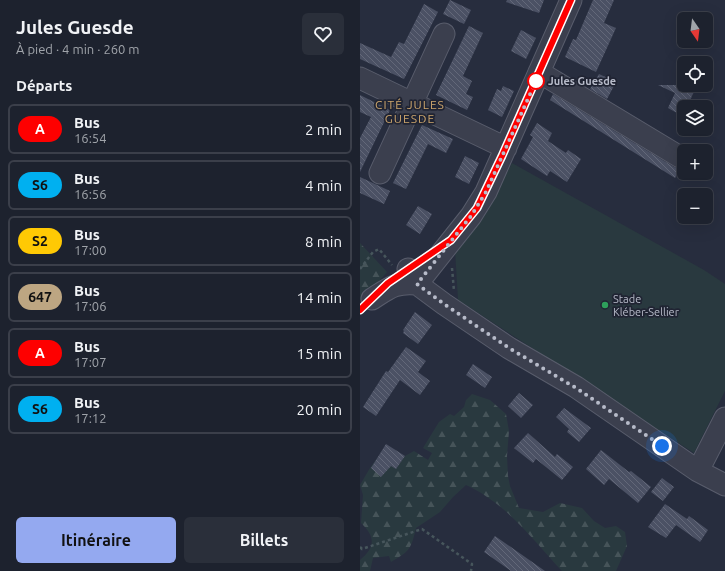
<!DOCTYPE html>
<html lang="fr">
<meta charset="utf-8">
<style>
:root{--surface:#1d222e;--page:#2a2f3a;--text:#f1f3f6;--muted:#a0a4aa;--line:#3b3f4a;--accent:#94a9f0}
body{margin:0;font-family:Ubuntu,sans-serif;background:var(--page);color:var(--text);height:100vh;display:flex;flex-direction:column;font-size:15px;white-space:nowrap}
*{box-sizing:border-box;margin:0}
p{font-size:13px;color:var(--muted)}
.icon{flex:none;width:22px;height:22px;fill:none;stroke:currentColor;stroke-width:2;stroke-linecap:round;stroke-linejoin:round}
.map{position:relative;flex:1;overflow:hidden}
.drawer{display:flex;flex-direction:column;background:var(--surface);width:360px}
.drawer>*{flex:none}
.badge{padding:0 8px;border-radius:13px;font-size:14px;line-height:26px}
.needle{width:26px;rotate:166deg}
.controls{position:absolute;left:317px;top:12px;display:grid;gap:8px}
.controls a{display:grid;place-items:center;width:36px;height:36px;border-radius:6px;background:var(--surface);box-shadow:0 4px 16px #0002,0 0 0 1px var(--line);font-size:20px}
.you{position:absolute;width:20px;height:20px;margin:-10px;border:3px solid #fff;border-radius:50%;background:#1a73e8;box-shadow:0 0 0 6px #1a73e833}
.map>.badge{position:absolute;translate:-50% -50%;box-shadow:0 0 0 2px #fff}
h2{padding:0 16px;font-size:15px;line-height:36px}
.round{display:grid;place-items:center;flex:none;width:42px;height:42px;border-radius:6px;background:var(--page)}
.head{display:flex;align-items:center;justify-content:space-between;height:68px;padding:0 16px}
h1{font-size:19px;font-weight:600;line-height:30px}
.action{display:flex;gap:8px;margin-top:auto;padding:8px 16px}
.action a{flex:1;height:46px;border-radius:6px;background:var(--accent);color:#111;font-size:16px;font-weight:600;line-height:46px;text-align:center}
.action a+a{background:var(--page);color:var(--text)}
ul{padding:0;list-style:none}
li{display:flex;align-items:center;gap:12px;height:50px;margin:0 8px 6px;padding:0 8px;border:2px solid var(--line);border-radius:6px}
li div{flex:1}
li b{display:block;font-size:15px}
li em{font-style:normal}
li .badge{min-width:44px;font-weight:700;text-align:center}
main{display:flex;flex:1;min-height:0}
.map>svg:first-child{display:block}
.forest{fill:url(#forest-firs)}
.garden{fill:#29393f}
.building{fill:url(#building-back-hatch)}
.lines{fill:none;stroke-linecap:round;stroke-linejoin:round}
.minor-casing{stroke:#595d6c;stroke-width:23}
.path{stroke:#47565c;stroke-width:2.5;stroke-dasharray:3 3;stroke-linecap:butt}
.minor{stroke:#3b3f4e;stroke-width:21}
.line-casing{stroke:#fff;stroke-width:9}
.line{stroke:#fe0000;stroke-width:6}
.walk{stroke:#b7bbc9;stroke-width:4;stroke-dasharray:0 7.2}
.stop-dot{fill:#fff;stroke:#fe0000;stroke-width:2}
.leisure-dot{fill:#2e9e5b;stroke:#202433;stroke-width:1.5}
.labels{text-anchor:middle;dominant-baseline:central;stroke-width:3.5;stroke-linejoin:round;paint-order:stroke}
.stop-label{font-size:11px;font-weight:bold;fill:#b7bbc9;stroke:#202433;text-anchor:start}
.poi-label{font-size:11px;fill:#b7bbc9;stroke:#202433;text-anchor:start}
.neighbourhood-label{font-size:12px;letter-spacing:1px;fill:#cda66d;stroke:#202433}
</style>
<main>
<section class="drawer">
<div class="head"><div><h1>Jules Guesde</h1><p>À pied · 4 min · 260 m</p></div><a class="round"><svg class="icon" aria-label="heart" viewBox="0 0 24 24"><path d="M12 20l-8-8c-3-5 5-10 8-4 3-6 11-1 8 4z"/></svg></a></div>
<h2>Départs</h2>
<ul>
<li><span class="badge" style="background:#fe0000;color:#fff">A</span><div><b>Bus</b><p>16:54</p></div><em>2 min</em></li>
<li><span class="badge" style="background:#00b0f0;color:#111">S6</span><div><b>Bus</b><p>16:56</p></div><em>4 min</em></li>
<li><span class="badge" style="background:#ffc904;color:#111">S2</span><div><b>Bus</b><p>17:00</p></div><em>8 min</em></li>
<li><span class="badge" style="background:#bda682;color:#111">647</span><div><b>Bus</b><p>17:06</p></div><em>14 min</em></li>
<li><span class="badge" style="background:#fe0000;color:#fff">A</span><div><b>Bus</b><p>17:07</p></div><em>15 min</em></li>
<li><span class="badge" style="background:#00b0f0;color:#111">S6</span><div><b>Bus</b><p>17:12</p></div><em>20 min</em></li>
</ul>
<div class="action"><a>Itinéraire</a><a>Billets</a></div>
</section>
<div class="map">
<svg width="365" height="571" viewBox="0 0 365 571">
<defs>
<pattern id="forest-firs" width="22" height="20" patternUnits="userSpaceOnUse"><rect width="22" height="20" fill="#29393f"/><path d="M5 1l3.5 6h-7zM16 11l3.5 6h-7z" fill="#465459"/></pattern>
<pattern id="building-back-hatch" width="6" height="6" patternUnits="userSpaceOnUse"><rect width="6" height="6" fill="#4b5164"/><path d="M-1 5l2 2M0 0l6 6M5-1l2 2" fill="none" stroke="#636879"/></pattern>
</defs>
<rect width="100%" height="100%" fill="#272d3e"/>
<path class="forest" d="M0 243 27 272 0 302Z
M112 394 130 400 146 414 149 431 147 456 148 476 150 486 159 508 183 512 200 503 222 508 234 521 245 528 256 526 265 532 267 546 256 571H202C173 540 146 503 106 485L93 497 80 512 56 528C51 549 50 551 31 562L29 556 13 558 10 571H0V560C16 547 15 536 1 523L3 495 0 485 10 468 18 457 36 469 45 456 54 451 68 460 72 453 63 448 79 422 90 414 94 416 104 407 106 400Z"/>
<path class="garden" d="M152 163 344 270 365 284V391L334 453 98 300 95 250 130 203Z"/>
<path class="building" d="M90 0 111 10 104 24 83 14Z
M147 0H184L179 13 146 2Z
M233 0H254L244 23 256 28 236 72 205 57 213 39 216 40Z
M64 4 78 12 44 79 0 59V43L31 57 39 42 44 44Z
M109 26 123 33 103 76 112 81 106 94 113 97 107 110 76 95Z
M161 30 176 38 166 59 151 51Z
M239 74 256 82 247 99 230 89Z
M298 85H337L327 107H324V117L308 108 315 93Z
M143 86 154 91 142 117 128 110 137 89 141 91Z
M193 94 314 167 320 169 315 178 190 100Z
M0 95 30 110 0 172V138L11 117 0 112Z
M177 123 192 133 188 141 206 153 208 150 221 159 207 182 190 171 187 176 161 159 173 137 170 135Z
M62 125 93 139 86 153 68 144 46 189 33 183Z
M105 156 119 163 109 184 95 177Z
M0 177 30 191 24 204 0 193Z
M58 206 72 214 60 234 46 225Z
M55 312 72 325 58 344 43 333 44 331 43 330Z
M46 347 66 361 58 372 70 381 60 395 40 380 16 416 3 407 26 371 28 372Z
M113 364 132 377 125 388 106 375Z
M159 393 173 405 161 418 148 406Z
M204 408 231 428 219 442 207 432 209 429 196 417Z
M168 433 195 457 197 454 213 467 202 480 176 459 173 463 154 448Z
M26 444 45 456 36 469 31 466 21 477 11 468Z
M241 450 269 472 271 471 291 487 278 503 249 479 244 485 226 469Z
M302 478 314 487 303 501 291 492Z
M305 504 327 519 329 516 348 530 340 542 316 525 306 538 288 527Z
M135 536 185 571H151L124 552Z"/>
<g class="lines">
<g class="minor-casing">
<path id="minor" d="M179 72 320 157
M0 78 146 148
M20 173 84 34
M48 269 57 284 84 304 149 348 216 387 338 471 365 485
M12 299C29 288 35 282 57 284L111 216 126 192 211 0
M338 471 365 418"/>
</g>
<path class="path" d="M92 268 94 291
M0 269 13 252 19 249 32 265
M0 547 2 549 62 529 112 564 111 571"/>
<use href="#minor" class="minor"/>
</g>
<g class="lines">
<g class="line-casing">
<path id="line" d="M0 310 28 283 91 240 117 208 142 156 211 0"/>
</g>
<use href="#line" class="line"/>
<path class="walk" d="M176 81 126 192 111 216 57 284 84 304 149 348 216 388 302 446"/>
</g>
<circle class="stop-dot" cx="176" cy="81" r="8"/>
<circle class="leisure-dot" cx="245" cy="305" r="4"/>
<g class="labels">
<g class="stop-label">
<text x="188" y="81">Jules Guesde</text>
</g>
<g class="poi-label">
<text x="253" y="299">Stade<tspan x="253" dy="13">Kléber-Sellier</tspan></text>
</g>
<g class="neighbourhood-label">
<text x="50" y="104">CITÉ JULES<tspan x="50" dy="14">GUESDE</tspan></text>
</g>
</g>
</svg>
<div class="controls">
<a><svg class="needle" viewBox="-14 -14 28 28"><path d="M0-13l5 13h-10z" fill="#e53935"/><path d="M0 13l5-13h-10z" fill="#a0a4aa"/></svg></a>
<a><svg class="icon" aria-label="locate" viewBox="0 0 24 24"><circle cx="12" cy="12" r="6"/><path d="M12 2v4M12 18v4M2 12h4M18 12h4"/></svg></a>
<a><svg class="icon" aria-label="layers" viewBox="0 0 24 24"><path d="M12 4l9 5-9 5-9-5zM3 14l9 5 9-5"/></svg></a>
<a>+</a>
<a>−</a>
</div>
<div class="you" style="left:302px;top:446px"></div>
</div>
</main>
